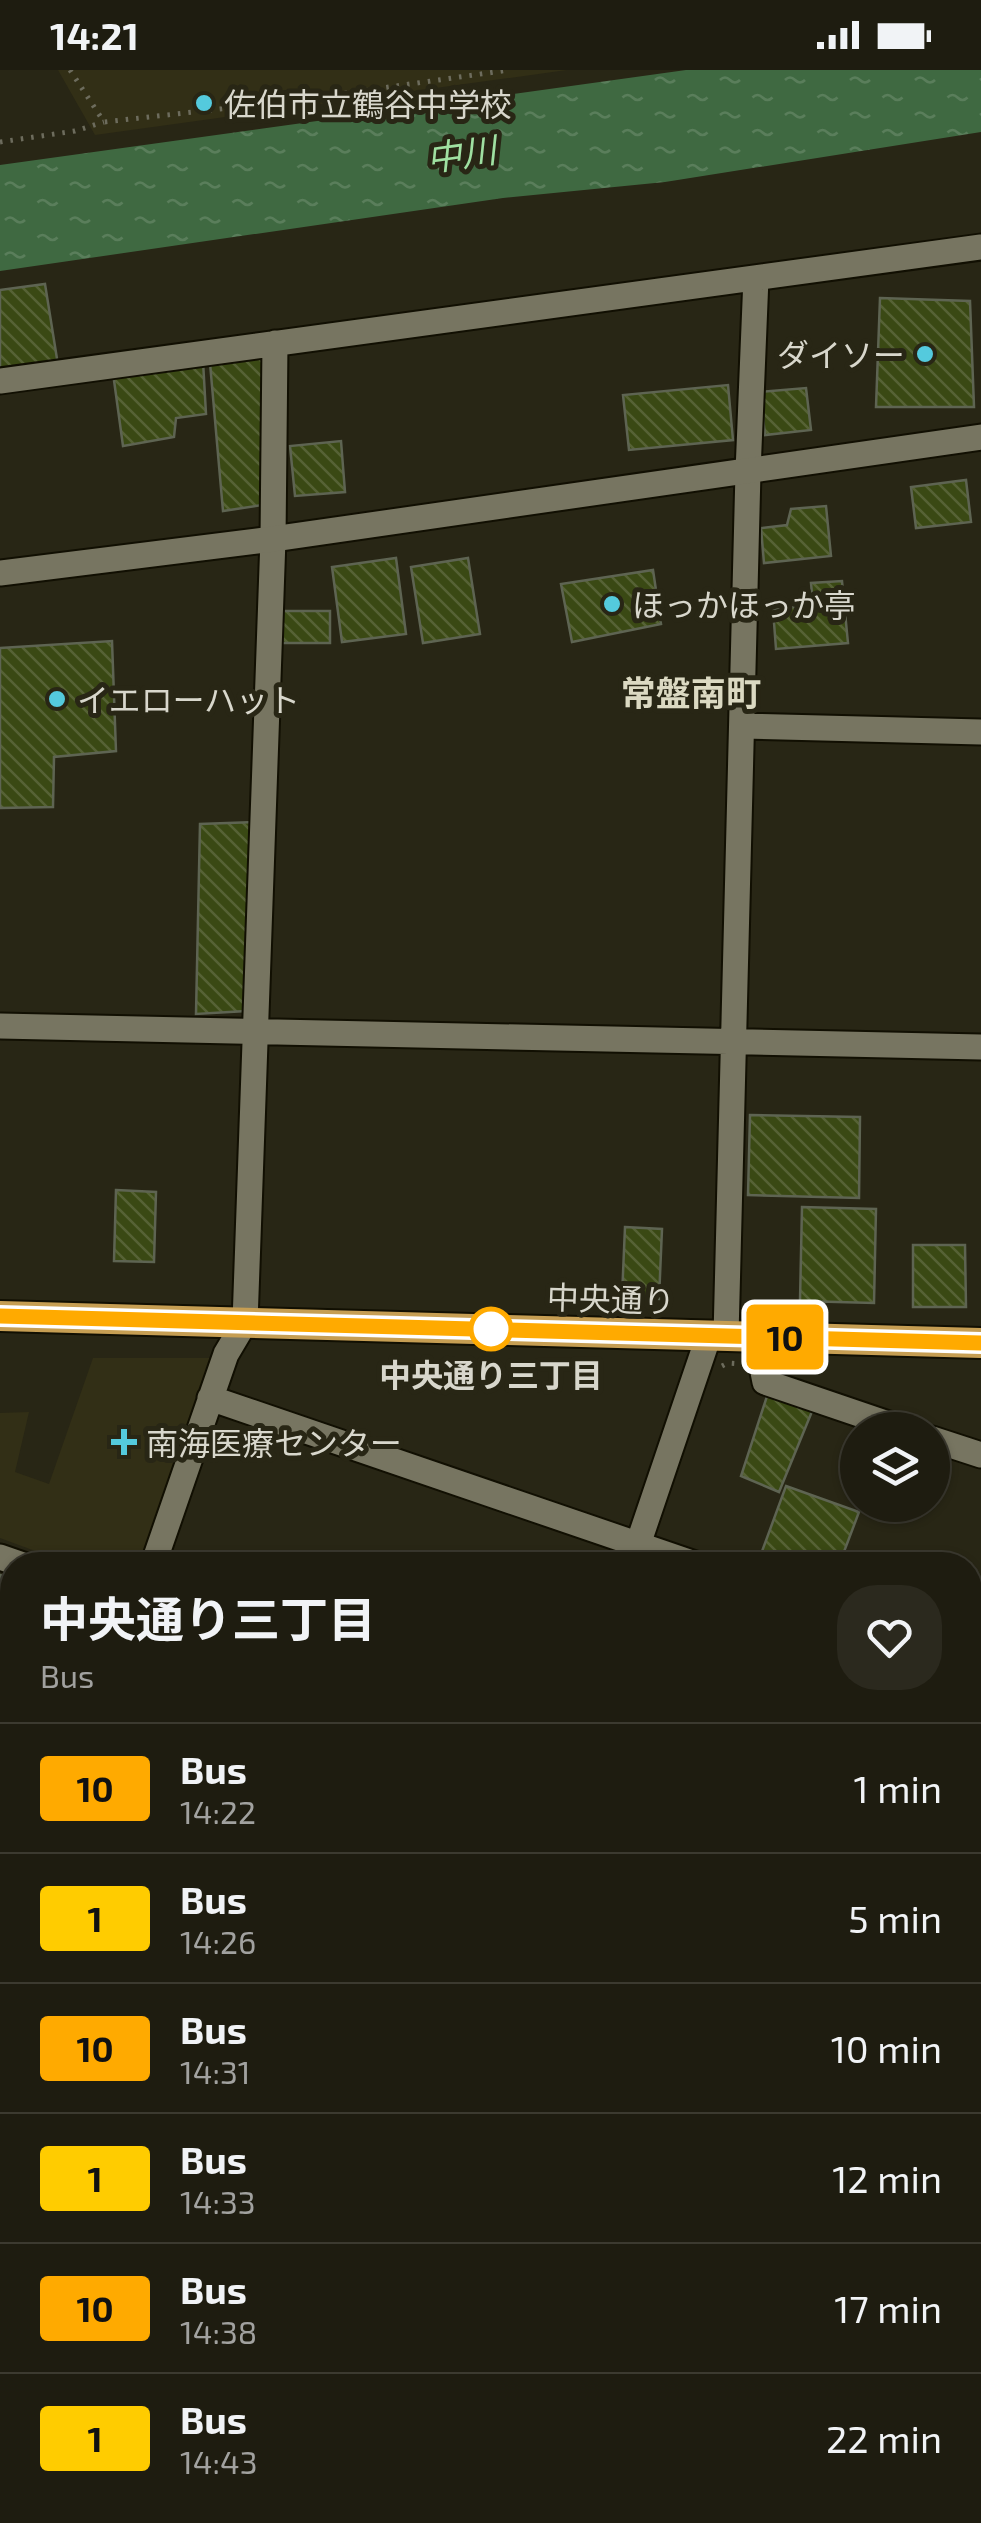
<!DOCTYPE html>
<meta charset="utf-8">
<style>
:root{--surface:#1e1c10;--page:#2b291e;--text:#f1f3f6;--muted:#a1a19f;--line:#3c3a30}
body{margin:0;font-family:"Exo 2","Noto Sans JP",sans-serif;background:var(--page);color:var(--text);height:100vh;display:flex;flex-direction:column;font-size:38px;white-space:nowrap}
*{box-sizing:border-box;margin:0}
p{font-size:32px;color:var(--muted)}
.icon{flex:none;width:55px;height:55px;fill:none;stroke:currentColor;stroke-width:2;stroke-linecap:round;stroke-linejoin:round}
.map{position:relative;flex:1;overflow:hidden}
.sheet{position:absolute;left:0px;top:1482px;width:982px;height:972px;display:flex;flex-direction:column;background:var(--surface);border-radius:40px 40px 0 0;box-shadow:0 2px 8px #0004,0 0 0 2px var(--line)}
.sheet>*{flex:none}
.badge{padding:0 20px;border-radius:8px;font-size:35px;line-height:65px}
.controls{position:absolute;left:840px;top:1342px;display:grid;gap:20px}
.controls a{display:grid;place-items:center;width:110px;height:110px;border-radius:50%;background:var(--surface);box-shadow:0 2px 8px #0004,0 0 0 2px var(--line);font-size:50px}
.map>.badge{position:absolute;translate:-50% -50%;box-shadow:0 0 0 5px #fff}
.round{display:grid;place-items:center;flex:none;width:105px;height:105px;border-radius:40px;background:var(--page)}
.head{display:flex;align-items:center;justify-content:space-between;height:170px;padding:0 40px}
h1{font-size:48px;font-weight:700;line-height:75px}
ul{padding:0;list-style:none}
li{display:flex;align-items:center;gap:30px;height:130px;padding:0 40px;border-top:2px solid var(--line)}
li div{flex:1}
li b{display:block;font-size:38px}
li em{font-style:normal}
li .badge{min-width:110px;font-weight:700;text-align:center}
.status{display:flex;justify-content:space-between;align-items:center;height:70px;padding:0 50px;background:var(--surface);direction:ltr}
.status svg{height:28px;fill:currentColor}
.map>svg:first-child{display:block}
.built{fill:#322f16}
.grass{fill:url(#grass-tufts)}
.water{fill:url(#water-ripples)}
.building{fill:url(#building-back-hatch);stroke:#5e6452;stroke-width:2.5}
.lines{fill:none;stroke-linecap:round;stroke-linejoin:round}
.street-casing{stroke:#110f02;stroke-width:29}
.secondary-casing{stroke:#110f02;stroke-width:29}
.highway-casing{stroke:#110f02;stroke-width:34}
.path{stroke:#6d6c5d;stroke-width:5;stroke-dasharray:2.5 8;stroke-linecap:butt}
.street{stroke:#777561;stroke-width:25}
.secondary{stroke:#777561;stroke-width:25}
.highway{stroke:#c69e53;stroke-width:30}
.rail-casing{stroke:#adac9f;stroke-width:11}
.rail{stroke:#282615;stroke-width:8;stroke-dasharray:22;stroke-linecap:butt}
.path-bridge{stroke:#6d6c5d;stroke-width:5;stroke-dasharray:2.5 8;stroke-linecap:butt}
.line-casing{stroke:#fff;stroke-width:22}
.line{stroke:#fa0;stroke-width:15}
.poi-dot{fill:#54cadd;stroke:#282615;stroke-width:4}
.stop-dot{fill:#fff;stroke:#fa0;stroke-width:5}
.labels{text-anchor:middle;dominant-baseline:central;stroke-width:10;stroke-linejoin:round;paint-order:stroke}
.poi-label{font-size:32px;fill:#d8d7cc;stroke:#282615;text-anchor:start}
.street-label{font-size:32px;fill:#d8d7cc;stroke:#282615}
.stop-label{font-size:32px;font-weight:bold;fill:#d8d7cc;stroke:#282615}
.water-label{font-size:35px;font-style:italic;fill:#9fe0a1;stroke:#282615}
.neighbourhood-label{font-size:35px;font-weight:bold;fill:#dbd9c2;stroke:#282615}
</style>
<div class="status"><b>14:21</b><svg viewBox="0 0 49 12"><path d="M0 12V9h3v3zM5 12V6h3v6zM10 12V3h3v9zM15 12V0h3v12zM26 1h20v11H26zM47 4h2v5h-2z"/></svg></div>
<div class="map">
<svg width="981" height="2453" viewBox="0 0 981 2453">
<defs>
<pattern id="grass-tufts" width="24" height="20" patternUnits="userSpaceOnUse" patternTransform="scale(2.5)"><rect width="24" height="20" fill="#4f2b07"/><path d="M3 7l-1-3M5 7V3M7 7l1-3M15 17l-1-3M17 17v-4M19 17l1-3" fill="none" stroke="#68492a"/></pattern>
<pattern id="water-ripples" width="26" height="14" patternUnits="userSpaceOnUse" patternTransform="scale(2.5)"><rect width="26" height="14" fill="#3f6941"/><path d="M2 4q2-2 4 0t4 0M15 11q2-2 4 0t4 0" fill="none" stroke="#5a7e5b"/></pattern>
<pattern id="building-back-hatch" width="6" height="6" patternUnits="userSpaceOnUse" patternTransform="scale(2.5)"><rect width="6" height="6" fill="#3a4914"/><path d="M-1 5l2 2M0 0l6 6M5-1l2 2" fill="none" stroke="#566235"/></pattern>
</defs>
<rect width="100%" height="100%" fill="#282615"/>
<path class="built" d="M58 0H567L95 65Z
M93 1288H211L145 1495H73L0 1468V1343L29 1342 15 1402 49 1414Z
M970 2040 981 2044V2246L970 2277Z
M602 2443H912L908 2453H620Z"/>
<path class="grass" d="M0 2057 12 2068V2155L0 2146Z
M430 2443H537L555 2453H455Z"/>
<path class="water" d="M686 0H981V62L665 112 503 128 0 201V95Z"/>
<path class="building" d="M45 214 58 295 0 304V220Z
M880 228 970 231 974 337H876Z
M262 286 269 434 223 441 210 293Z
M203 291 206 344 176 348 174 367 123 376 113 303Z
M728 315 733 370 629 380 623 325Z
M806 318 811 360 765 365 760 322Z
M341 371 345 422 295 426 290 376Z
M966 410 971 452 916 458 911 417Z
M826 436 831 486 764 493 761 458 787 455 791 439Z
M396 488 406 564 342 572 332 497Z
M468 488 480 564 423 573 411 497Z
M653 500 661 554 572 572 561 514Z
M842 511 848 573 776 579 773 539 813 535 811 513Z
M281 541H330V573H282Z
M112 571 116 681 54 687 53 737 0 738V578Z
M256 752 246 941 196 944 200 754Z
M750 1045 860 1047 859 1128 748 1125Z
M116 1120 156 1122 154 1192 114 1191Z
M802 1137 876 1139 874 1233 800 1231Z
M625 1157 662 1159 659 1229 622 1227Z
M913 1175H965L966 1237H913Z
M768 1323 813 1339 779 1422 741 1406Z
M786 1416 859 1442 839 1495H757Z
M0 1505 12 1509V1694L0 1690Z
M0 1695 12 1699V1809L0 1850Z
M2 2239 12 2248V2297L0 2288Z"/>
<g class="lines">
<g class="street-casing">
<path id="street" d="M0 311 981 177
M744 656 981 662
M0 956 981 977
M726 1266 748 402 756 208
M756 1267 765 1312 906 1360
M210 1328 698 1495
M932 1369 981 1385
M0 1487 23 1495
M153 1495 226 1284 245 1252 273 469 275 273
M631 1495 709 1265
M970 1588 981 1592
M970 1821 981 1824
M0 1931 12 1895
M0 2026 12 2039
M0 2215 12 2224
M970 2303 981 2271
M175 2442 186 2453
M312 2442 326 2453
M569 2442 587 2453
M917 2453 921 2442"/>
</g>
<g class="secondary-casing">
<path id="secondary" d="M0 503 273 469 981 367"/>
</g>
<g class="highway-casing">
<path id="highway" d="M0 1246 981 1273"/>
</g>
<path class="path" d="M70 0 104 52 283 32 509 0
M0 72 75 61 104 52
M0 2093 12 2119
M12 2133 10 2150 12 2152
M438 2442 462 2453
M352 2443 365 2453"/>
<use href="#street" class="street"/>
<use href="#secondary" class="secondary"/>
<use href="#highway" class="highway"/>
<g class="rail-casing">
<path id="rail" d="M0 2330 12 2341
M118 2442 129 2453"/>
</g>
<use href="#rail" class="rail"/>
<path class="path-bridge" d="M722 1296 728 1293 773 1296 801 1239"/>
</g>
<g class="lines">
<g class="line-casing">
<path id="line" d="M0 1246 981 1273"/>
</g>
<use href="#line" class="line"/>
</g>
<g class="poi-dot">
<circle cx="204" cy="33" r="10"/>
<circle cx="925" cy="284" r="10"/>
<circle cx="612" cy="534" r="10"/>
<circle cx="57" cy="629" r="10"/>
<path d="M119 1357h10v10h10v10h-10v10h-10v-10h-10v-10h10z"/>
</g>
<circle class="stop-dot" cx="491" cy="1259" r="20"/>
<g class="labels">
<g class="poi-label">
<text x="224" y="33">佐伯市立鶴谷中学校</text>
<text x="905" y="284" text-anchor="end">ダイソー</text>
<text x="632" y="534">ほっかほっか亭</text>
<text x="77" y="629">イエローハット</text>
<text x="146" y="1372">南海医療センター</text>
</g>
<g class="street-label">
<text transform="translate(611 1228) rotate(2)">中央通り</text>
</g>
<g class="stop-label">
<text x="491" y="1304">中央通り三丁目</text>
</g>
<g class="water-label">
<text transform="translate(461 83) rotate(-8)">中川</text>
</g>
<g class="neighbourhood-label">
<text x="691" y="622">常盤南町</text>
</g>
</g>
</svg>
<div class="controls">
<a><svg class="icon" aria-label="layers" viewBox="0 0 24 24"><path d="M12 4l9 5-9 5-9-5zM3 14l9 5 9-5"/></svg></a>
</div>
<b class="badge" style="left:785px;top:1267px;background:#fa0;color:#111">10</b>
<section class="sheet">
<div class="head"><div><h1>中央通り三丁目</h1><p>Bus</p></div><a class="round"><svg class="icon" aria-label="heart" viewBox="0 0 24 24"><path d="M12 20l-8-8c-3-5 5-10 8-4 3-6 11-1 8 4z"/></svg></a></div>
<ul>
<li><span class="badge" style="background:#fa0;color:#111">10</span><div><b>Bus</b><p>14:22</p></div><em>1 min</em></li>
<li><span class="badge" style="background:#fc0;color:#111">1</span><div><b>Bus</b><p>14:26</p></div><em>5 min</em></li>
<li><span class="badge" style="background:#fa0;color:#111">10</span><div><b>Bus</b><p>14:31</p></div><em>10 min</em></li>
<li><span class="badge" style="background:#fc0;color:#111">1</span><div><b>Bus</b><p>14:33</p></div><em>12 min</em></li>
<li><span class="badge" style="background:#fa0;color:#111">10</span><div><b>Bus</b><p>14:38</p></div><em>17 min</em></li>
<li><span class="badge" style="background:#fc0;color:#111">1</span><div><b>Bus</b><p>14:43</p></div><em>22 min</em></li>
</ul>
</section>
</div>
